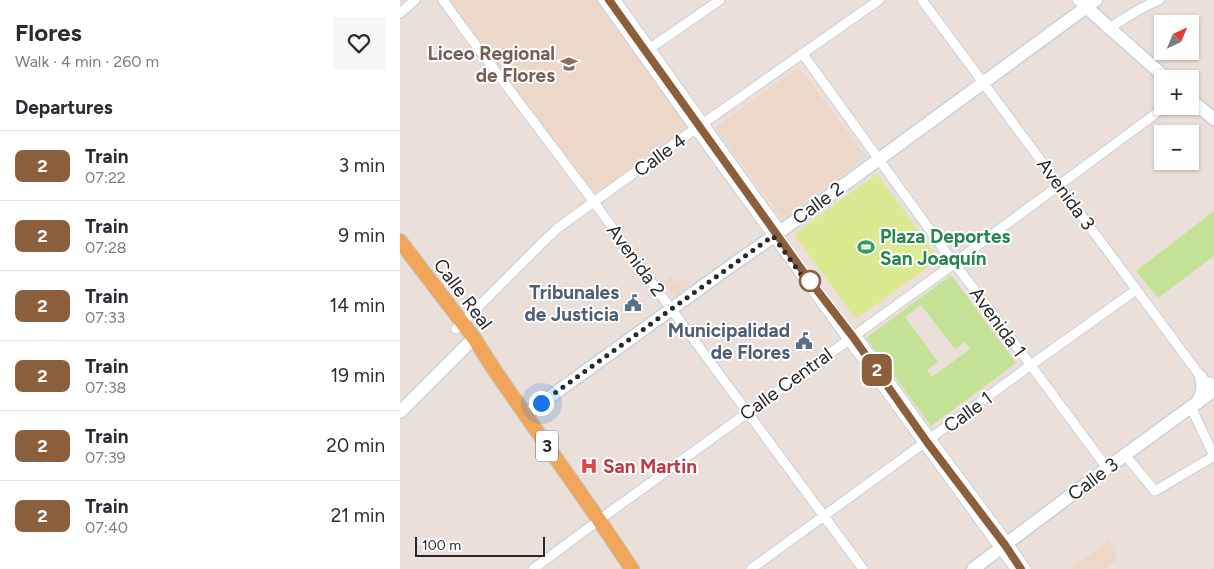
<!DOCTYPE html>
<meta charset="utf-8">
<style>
:root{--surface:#fff;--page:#f7f7f7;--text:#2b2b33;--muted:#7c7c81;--line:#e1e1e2}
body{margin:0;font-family:Figtree,sans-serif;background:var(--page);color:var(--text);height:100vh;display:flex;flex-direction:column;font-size:19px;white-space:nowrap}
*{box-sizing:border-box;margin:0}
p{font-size:16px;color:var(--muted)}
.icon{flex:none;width:28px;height:28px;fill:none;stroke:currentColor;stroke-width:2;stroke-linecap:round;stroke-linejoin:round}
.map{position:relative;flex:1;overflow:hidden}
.panel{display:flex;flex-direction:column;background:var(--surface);width:400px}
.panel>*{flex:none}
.badge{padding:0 10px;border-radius:8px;font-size:18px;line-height:32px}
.needle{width:32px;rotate:44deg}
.tools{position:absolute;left:754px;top:15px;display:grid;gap:10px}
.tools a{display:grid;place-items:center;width:45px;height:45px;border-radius:0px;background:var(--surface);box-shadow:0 1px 4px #0004;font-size:25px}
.scale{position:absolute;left:15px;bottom:12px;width:130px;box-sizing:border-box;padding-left:5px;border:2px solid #282828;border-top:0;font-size:14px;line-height:18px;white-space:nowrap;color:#282828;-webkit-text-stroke:4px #fff;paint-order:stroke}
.you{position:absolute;width:25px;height:25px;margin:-12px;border:4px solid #fff;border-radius:50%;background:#1a73e8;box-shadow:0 0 0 8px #1a73e833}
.map>.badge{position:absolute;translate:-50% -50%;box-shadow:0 0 0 2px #fff}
h2{padding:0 15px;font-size:19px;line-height:45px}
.round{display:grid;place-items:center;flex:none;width:52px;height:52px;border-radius:0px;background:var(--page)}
.overview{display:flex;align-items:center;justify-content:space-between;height:85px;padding:0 15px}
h1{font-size:24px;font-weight:700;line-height:38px}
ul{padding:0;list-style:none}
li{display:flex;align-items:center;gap:15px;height:70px;padding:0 15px;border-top:1px solid var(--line)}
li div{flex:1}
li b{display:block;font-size:19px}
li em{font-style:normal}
li .badge{min-width:55px;font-weight:700;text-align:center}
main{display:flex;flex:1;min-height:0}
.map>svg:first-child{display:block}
.education{fill:#edd7c8}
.green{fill:#c4e295;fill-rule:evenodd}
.pitch{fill:#dbea91}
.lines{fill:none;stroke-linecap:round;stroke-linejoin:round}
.street-casing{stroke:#c8d0da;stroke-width:11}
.secondary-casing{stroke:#c8d0da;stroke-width:15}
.primary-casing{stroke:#c3c3c3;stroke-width:16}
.street{stroke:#fff;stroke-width:9}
.secondary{stroke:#fff;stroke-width:12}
.primary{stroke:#f0a559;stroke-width:14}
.rail{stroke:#9ca6b3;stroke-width:2.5}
.line-casing{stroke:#fff;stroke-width:11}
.line{stroke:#8b5e3c;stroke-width:8}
.walk{stroke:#282828;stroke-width:5;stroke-dasharray:0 9}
.stop-dot{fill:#fff;stroke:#8b5e3c;stroke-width:2.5}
.labels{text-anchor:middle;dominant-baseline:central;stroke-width:4;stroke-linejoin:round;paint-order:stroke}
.shield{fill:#fff;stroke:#686868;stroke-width:1}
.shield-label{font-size:18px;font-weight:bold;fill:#282828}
.education-label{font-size:19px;font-weight:bold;fill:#785e54;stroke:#fff;text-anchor:end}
.street-label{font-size:19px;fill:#282828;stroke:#fff}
.leisure-label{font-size:19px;font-weight:bold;fill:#27864d;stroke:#fff;text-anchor:start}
.service-label{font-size:19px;font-weight:bold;fill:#4e5e75;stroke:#fff;text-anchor:end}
.health-label{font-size:19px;font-weight:bold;fill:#be3a42;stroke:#fff;text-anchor:start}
</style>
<main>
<section class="panel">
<div class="overview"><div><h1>Flores</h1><p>Walk · 4 min · 260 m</p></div><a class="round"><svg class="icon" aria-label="heart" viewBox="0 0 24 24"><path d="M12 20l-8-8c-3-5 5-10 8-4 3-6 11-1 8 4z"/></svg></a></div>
<h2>Departures</h2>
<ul>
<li><span class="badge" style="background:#8b5e3c;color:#fff">2</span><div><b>Train</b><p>07:22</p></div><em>3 min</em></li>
<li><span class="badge" style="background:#8b5e3c;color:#fff">2</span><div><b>Train</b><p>07:28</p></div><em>9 min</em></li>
<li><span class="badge" style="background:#8b5e3c;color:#fff">2</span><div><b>Train</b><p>07:33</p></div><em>14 min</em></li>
<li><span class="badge" style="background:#8b5e3c;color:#fff">2</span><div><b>Train</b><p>07:38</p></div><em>19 min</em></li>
<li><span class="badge" style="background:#8b5e3c;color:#fff">2</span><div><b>Train</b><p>07:39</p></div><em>20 min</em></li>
<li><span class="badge" style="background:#8b5e3c;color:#fff">2</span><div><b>Train</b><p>07:40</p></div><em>21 min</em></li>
</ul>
</section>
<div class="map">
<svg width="814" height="569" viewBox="0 0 814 569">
<rect width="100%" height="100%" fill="#ebdfd9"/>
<path class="education" d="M48 0H196L289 127 194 196Z
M399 67 466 157 382 218 315 128Z
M271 276 276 283 284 278 290 287 274 298 263 282Z
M709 540 718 559 704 569H671Z"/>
<path class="green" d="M814 211V256L758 298 736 271Z
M551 275 616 363 531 426 466 338ZM521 305 555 349 565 342 570 349 532 377 527 370 538 362 505 317Z"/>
<path class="pitch" d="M477 174 539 259 456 319 394 234Z"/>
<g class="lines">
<g class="street-casing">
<path id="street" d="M43 0 63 28 194 202 241 268 463 569
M203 0 295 129 615 569
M216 0 344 180 381 231
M522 0 801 377 805 381 814 384
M677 0 686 7
M0 13 15 0
M710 28C726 17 741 7 759 0
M246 51 320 0
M402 53 548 255 586 305 707 468
M56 329 144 241 159 227 295 129 479 0
M456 335 531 439 608 543 626 569
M791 407 814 456
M725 455 755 491 814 456
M133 569 199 520 555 263 562 257 766 106
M351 569 631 365 736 290"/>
</g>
<g class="secondary-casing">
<path id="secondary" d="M686 7 767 79
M790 99 814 119
M797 403C802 394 804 388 801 377
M0 412 74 338
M125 415 335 263 377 234 696 0
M573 569 707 468 814 390"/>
</g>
<g class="primary-casing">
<path id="primary" d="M0 241 74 338 95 371 199 520 232 569"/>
</g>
<use href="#street" class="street"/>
<use href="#secondary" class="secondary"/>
<use href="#primary" class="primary"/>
<path class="rail" d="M209 0 410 281 453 337 527 442 605 545 621 569"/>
</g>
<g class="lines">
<g class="line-casing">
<path id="line" d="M209 0 410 281 453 337 527 442 605 545 621 569"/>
</g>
<use href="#line" class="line"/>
<path class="walk" d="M141 403 373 236 405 280 410 281"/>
</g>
<defs>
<g id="school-bare" transform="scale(1.35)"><path d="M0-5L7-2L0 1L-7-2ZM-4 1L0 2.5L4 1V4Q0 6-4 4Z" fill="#8d6e63" stroke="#fff" stroke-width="2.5" paint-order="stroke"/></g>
<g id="stadium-bare" transform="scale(1.35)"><path d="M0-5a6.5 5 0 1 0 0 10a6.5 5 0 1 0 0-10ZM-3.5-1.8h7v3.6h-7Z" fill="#2e9e5b" stroke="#fff" stroke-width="2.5" paint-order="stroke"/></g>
<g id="civic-bare" transform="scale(1.35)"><path d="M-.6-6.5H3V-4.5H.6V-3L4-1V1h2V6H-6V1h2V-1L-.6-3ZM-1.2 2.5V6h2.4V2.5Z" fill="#5c6f8a" stroke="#fff" stroke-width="2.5" paint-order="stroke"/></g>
<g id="hospital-bare" transform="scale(1.35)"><path d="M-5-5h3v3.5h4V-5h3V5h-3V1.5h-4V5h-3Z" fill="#e0444e" stroke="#fff" stroke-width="2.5" paint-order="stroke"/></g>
</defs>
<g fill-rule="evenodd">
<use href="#school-bare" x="169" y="64"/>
<use href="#stadium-bare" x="466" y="247"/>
<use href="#civic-bare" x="233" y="303"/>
<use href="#civic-bare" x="404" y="341"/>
<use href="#hospital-bare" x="189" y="466"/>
</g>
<circle class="stop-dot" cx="410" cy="281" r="10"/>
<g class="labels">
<rect class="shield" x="136" y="430.5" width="22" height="31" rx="4"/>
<g class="shield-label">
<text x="147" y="446">3</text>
</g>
<g class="education-label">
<text x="155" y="53">Liceo Regional<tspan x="155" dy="22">de Flores</tspan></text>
</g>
<g class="street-label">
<text transform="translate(260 155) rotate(-36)">Calle 4</text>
<text transform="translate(666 194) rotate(54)">Avenida 3</text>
<text transform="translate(418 203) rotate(-36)">Calle 2</text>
<text transform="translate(236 260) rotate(54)">Avenida 2</text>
<text transform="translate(63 294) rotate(53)">Calle Real</text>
<text transform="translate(598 322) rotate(54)">Avenida 1</text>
<text transform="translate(386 384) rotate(-36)">Calle Central</text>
<text transform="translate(568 412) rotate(-36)">Calle 1</text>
<text transform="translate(693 479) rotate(-37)">Calle 3</text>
</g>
<g class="leisure-label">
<text x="480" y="236">Plaza Deportes<tspan x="480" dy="22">San Joaquín</tspan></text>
</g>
<g class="service-label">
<text x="219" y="292">Tribunales<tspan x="219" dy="22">de Justicia</tspan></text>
<text x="390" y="330">Municipalidad<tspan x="390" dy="22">de Flores</tspan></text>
</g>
<g class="health-label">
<text x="203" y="466">San Martin</text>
</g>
</g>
</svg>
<div class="tools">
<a><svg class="needle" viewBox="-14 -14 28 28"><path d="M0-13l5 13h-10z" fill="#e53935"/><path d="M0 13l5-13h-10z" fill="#7c7c81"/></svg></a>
<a>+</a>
<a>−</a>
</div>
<div class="scale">100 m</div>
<div class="you" style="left:141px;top:403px"></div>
<b class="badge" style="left:477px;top:370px;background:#8b5e3c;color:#fff">2</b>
</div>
</main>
